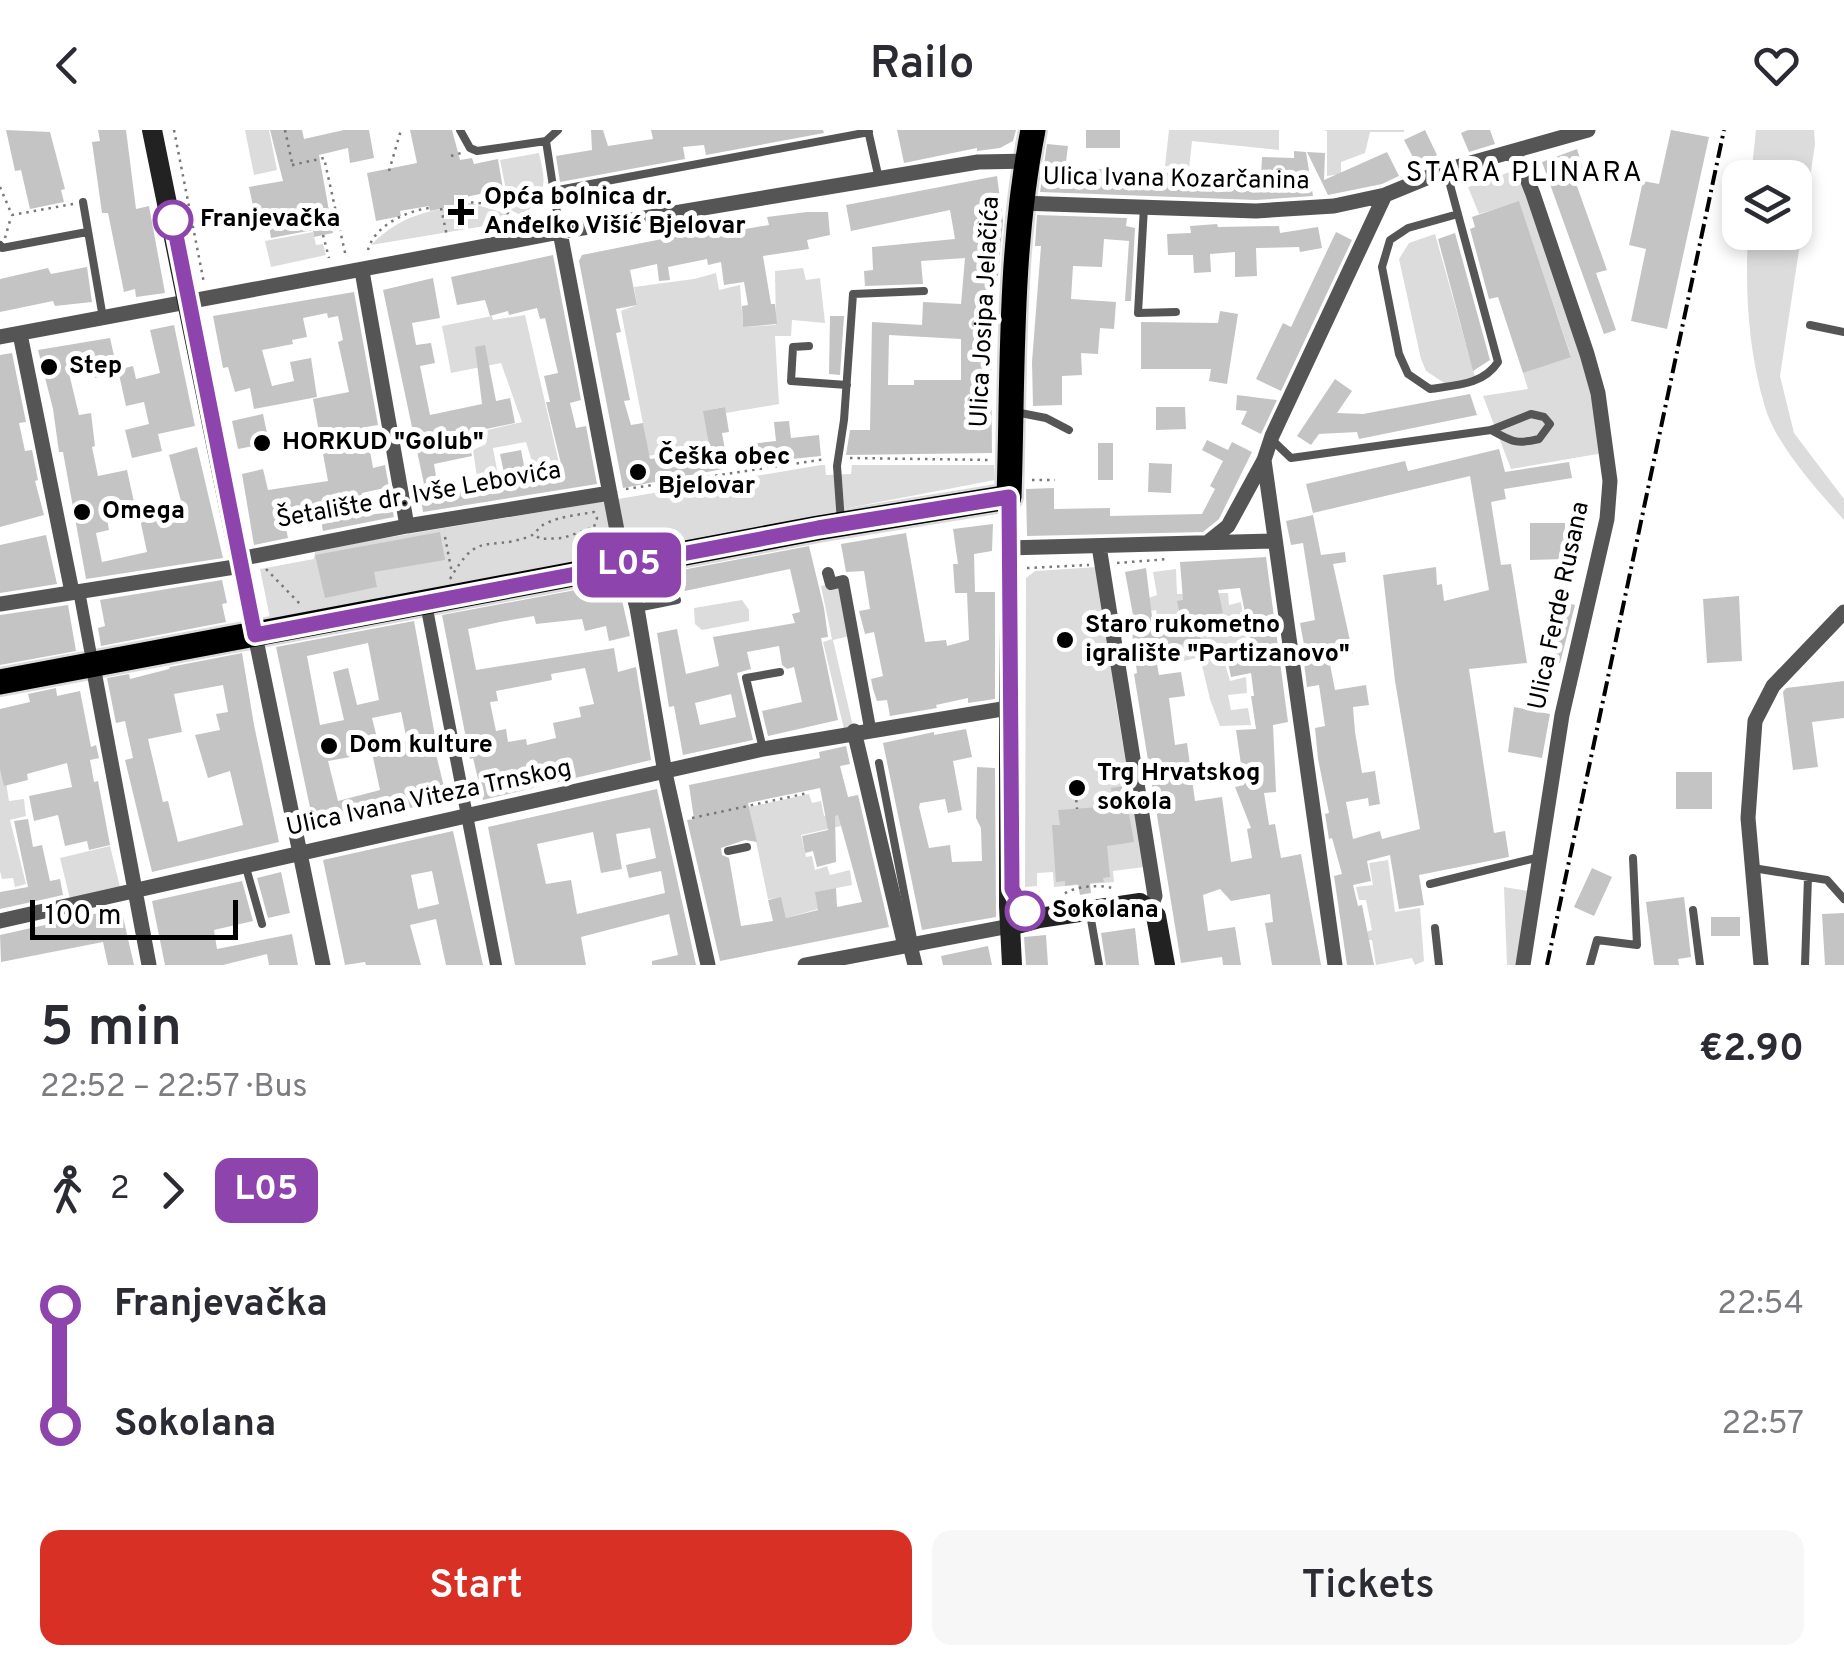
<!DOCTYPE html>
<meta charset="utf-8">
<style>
:root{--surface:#fff;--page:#f7f7f7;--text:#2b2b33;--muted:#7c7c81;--accent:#d93025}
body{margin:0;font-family:Overpass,sans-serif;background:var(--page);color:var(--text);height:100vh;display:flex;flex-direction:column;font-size:38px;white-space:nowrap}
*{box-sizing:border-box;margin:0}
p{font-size:32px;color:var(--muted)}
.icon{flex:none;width:55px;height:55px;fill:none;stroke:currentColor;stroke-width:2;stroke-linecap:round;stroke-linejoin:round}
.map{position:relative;height:835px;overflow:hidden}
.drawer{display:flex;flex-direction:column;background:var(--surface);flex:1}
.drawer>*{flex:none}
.badge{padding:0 20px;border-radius:15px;font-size:35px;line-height:65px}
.controls{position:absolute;left:1722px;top:30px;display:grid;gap:20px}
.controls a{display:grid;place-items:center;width:90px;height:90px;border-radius:20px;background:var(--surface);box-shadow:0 5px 15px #0003;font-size:50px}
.scale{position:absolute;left:30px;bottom:25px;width:208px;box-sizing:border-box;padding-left:10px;border:5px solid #000;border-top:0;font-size:28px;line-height:35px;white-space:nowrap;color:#000;-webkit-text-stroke:8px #fff;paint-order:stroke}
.map>.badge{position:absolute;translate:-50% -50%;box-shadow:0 0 0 5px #fff}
.legs{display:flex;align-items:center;gap:15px;height:110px;padding:0 40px;font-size:32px}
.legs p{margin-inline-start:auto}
.summary{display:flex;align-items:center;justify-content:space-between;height:170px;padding:0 40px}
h1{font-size:55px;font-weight:600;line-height:75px}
.primary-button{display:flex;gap:20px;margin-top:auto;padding:20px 40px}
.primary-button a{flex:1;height:115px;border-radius:20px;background:var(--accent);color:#fff;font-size:40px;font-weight:600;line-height:115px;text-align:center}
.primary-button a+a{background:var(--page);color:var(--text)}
ul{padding:0 40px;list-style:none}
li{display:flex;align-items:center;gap:35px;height:120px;font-size:38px}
li i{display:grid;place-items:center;width:15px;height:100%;margin:0 12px;background:currentColor}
li i::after{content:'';width:25px;height:25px;margin:-12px;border:8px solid;border-radius:50%;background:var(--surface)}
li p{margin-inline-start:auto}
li:first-child i{background:linear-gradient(#0000 50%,currentColor 0)}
li:last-child i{background:linear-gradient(currentColor 50%,#0000 0)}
header{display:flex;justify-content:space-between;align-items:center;height:130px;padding:0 40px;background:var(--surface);font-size:45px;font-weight:600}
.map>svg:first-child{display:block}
.green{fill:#dcdcdc}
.building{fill:#c4c4c4;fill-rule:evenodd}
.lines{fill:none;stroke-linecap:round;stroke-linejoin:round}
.primary-casing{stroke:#dbdbdb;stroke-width:30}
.path{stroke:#777;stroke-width:2.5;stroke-dasharray:2.5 5;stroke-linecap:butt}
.service{stroke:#555;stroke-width:8}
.pedestrian{stroke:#555;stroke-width:12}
.minor{stroke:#555;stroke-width:15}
.secondary{stroke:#222;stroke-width:20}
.primary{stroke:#000;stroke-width:25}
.rail{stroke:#000;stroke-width:4;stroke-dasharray:15 5 2.5 5;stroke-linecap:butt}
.line-1-casing{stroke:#fff;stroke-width:22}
.line-1{stroke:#8e44ad;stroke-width:15}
.poi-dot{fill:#000;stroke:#fff;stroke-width:4}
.stop-1-dot{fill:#fff;stroke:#8e44ad;stroke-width:5}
.labels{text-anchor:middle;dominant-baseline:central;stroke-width:10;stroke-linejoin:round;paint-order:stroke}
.street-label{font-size:25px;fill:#000;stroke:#fff}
.poi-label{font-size:25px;font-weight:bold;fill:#000;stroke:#fff;text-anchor:start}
.stop-label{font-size:25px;font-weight:bold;fill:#000;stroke:#fff;text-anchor:start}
.neighbourhood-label{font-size:28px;letter-spacing:2.5px;fill:#000;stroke:#fff}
</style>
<header><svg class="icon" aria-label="back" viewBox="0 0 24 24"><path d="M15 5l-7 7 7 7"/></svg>Railo<svg class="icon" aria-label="heart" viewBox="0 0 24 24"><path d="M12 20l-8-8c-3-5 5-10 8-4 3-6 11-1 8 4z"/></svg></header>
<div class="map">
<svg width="1844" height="835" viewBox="0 0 1844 835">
<rect width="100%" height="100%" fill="#fff"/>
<path class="green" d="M245 0H269L277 40 254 45Z
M1169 0H1279V20L1192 11 1189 39 1165 36Z
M1323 0H1404V2H1370L1365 23 1341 32V44L1327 46V1Z
M1756 0H1814L1815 14 1780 246 1794 303 1844 369V390C1818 361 1776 315 1765 277 1748 220 1745 161 1748 103L1795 102V48L1751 47Z
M539 23C545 51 548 56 529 80L530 86 524 87 490 69 507 65 500 30Z
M1518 39 1533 64 1609 322 1511 339 1483 266 1528 259 1523 243 1571 226 1519 72 1479 84 1468 57Z
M470 73 508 84 514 91 371 115C403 83 428 82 470 73Z
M313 102 316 115 323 114 326 125 271 137 265 111Z
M1435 104 1476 250 1449 256 1426 241 1421 229 1399 129 1409 113Z
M803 138 806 150 820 148 825 193 792 190 791 206H775L779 274 726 283 724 277 704 281 710 318 646 326V309L621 181 637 175 634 157 694 149 716 143 719 160 740 155 743 197 776 195 775 141Z
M525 185 559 333 535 341 526 312 493 318 498 345 477 347 473 320 486 314 483 301 522 292 501 233 451 243 442 196 492 186 493 190Z
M821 335H825L826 345 851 344 852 335H994L995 350 270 488 260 439 314 429 315 422 367 411Z
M1098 437 1116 574 1144 737 1113 741 1114 752 1054 757 1053 742 1037 743V756L1025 757 1026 448 1035 441Z
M1176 439 1177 464 1228 463 1229 475 1241 472 1248 521 1223 527 1230 551 1246 547 1247 563 1228 565 1231 580 1248 578 1251 595 1220 596 1210 569 1200 527 1168 535 1165 521 1180 518 1177 497 1159 499 1156 480 1144 482 1143 470 1157 465 1153 442Z
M843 451 854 505 833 510 854 601 845 603 823 512 832 509 821 456Z
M742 470 749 480V491L702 500 695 494 694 478Z
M0 615 9 671 24 669 26 686 10 690 26 754 15 757 13 748 2 749 0 741Z
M809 664 812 673 821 671 824 686 847 683 850 694 801 705 806 727 812 726 815 740 827 736 830 745 850 740 852 755 816 762 818 779 786 788 781 768 768 769 749 677Z
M110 716 120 757 70 769 60 728Z
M1388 730 1395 782 1420 778 1424 831 1415 835 1412 828 1376 835 1372 810H1368L1366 802 1372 800 1366 770H1359L1356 757 1373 755 1369 733Z
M1504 757 1534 762 1522 835H1507Z"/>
<path class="building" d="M6 0 50 2 65 59 61 60 64 72 30 79 21 40 15 41Z
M98 0H126L136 79 149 76 165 163 136 167 135 159 124 162 108 83H102L92 12 100 11Z
M270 0H302L304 9 344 0H369L374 28 350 33 348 18 319 25 333 103 314 107 313 100 271 108 268 89 256 91 249 57 283 51Z
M410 0H452L460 30 472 28 474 34 498 29 504 65 486 68 485 63 456 69 457 75 430 81 429 76 400 81 401 86 376 91 367 43 417 33Z
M591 0H603L608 16 653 9 651 0H823L824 3 706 25 704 15 683 17 685 29 560 52 556 26 592 20Z
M897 0H1016L1013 11 1000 18 977 21V18L904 33Z
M1086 0H1120V18H1086Z
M1425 0 1437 25 1417 35 1404 10Z
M1468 0H1490L1495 14 1469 22 1461 3Z
M1671 0 1709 7 1667 199 1631 191 1646 119 1629 115 1643 51 1659 54Z
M1047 14 1068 16 1064 47 1097 51 1098 39 1261 48 1262 27 1294 28V21L1306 22 1313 66 1256 70 1040 62Z
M1577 19 1584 41 1573 45 1607 140 1596 143 1616 200 1604 204 1542 32Z
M1307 22 1325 23 1324 50 1387 22 1399 46 1382 54 1328 65Z
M997 46 1003 91 998 146H995L991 205 992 323 846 325 850 300H870L872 192 922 195 923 172 961 174 965 128 921 131 923 154 865 156 864 141 873 140 872 117 955 109 950 80 851 101 846 75ZM889 205 961 209V250H914V255H888Z
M1519 71 1571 227 1523 243 1498 167 1489 169 1470 99 1475 97 1472 87Z
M807 82H828L830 105 807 110 809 119 763 126 771 174H775L777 194 743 197 742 176 748 175 744 152 724 155 721 132 708 135 707 129 668 137 670 150 659 151 657 134 630 140 637 175 616 179 621 202 616 203 630 270 624 271 631 295 643 293 650 329 710 320 703 281 725 277 729 302 722 303 728 338 623 358 579 131 582 125 732 95 734 101 769 95 767 87Z
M1037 85 1127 88 1126 96 1135 98 1131 171H1125L1129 111 1104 109 1102 137 1073 136 1071 169 1116 172 1114 199 1100 198 1098 224 1081 223 1082 245 1062 246V275L1033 276 1032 232 1041 116H1035Z
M1217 94 1218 97 1279 96 1280 103 1318 97 1322 118 1300 122 1299 117 1256 118 1257 146 1235 147V122L1210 124 1211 142 1194 143 1193 125H1168L1167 104 1191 103 1190 96Z
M1336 102 1352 110 1281 261 1256 249 1283 193 1291 197Z
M1455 103 1490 230 1473 241 1438 109Z
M553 125 581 270 570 273 576 298 586 296 597 354 423 382 419 354H424L383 160 433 148 440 188 412 193 416 215 431 213 435 233 420 236 430 285 482 274 475 217 485 215 496 271 510 268 515 293 467 303 472 326 434 334 439 363 505 348 500 324 521 320 527 350 563 342 546 272H550L544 246 558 243 545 188 540 189 537 178 509 185 508 181 490 186 485 170 457 175 451 147Z
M87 137 92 172 55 176 53 171 0 182V149L48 138 51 144Z
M354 162 378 295 366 297 373 338 385 335 389 357 362 363 367 385 393 382 394 387 323 401 318 374 282 379 288 408 254 415 242 344 263 339 268 360 328 351 313 269 349 262 338 212 343 210 338 186 328 188 327 183 303 188 307 207 292 210 293 214 262 220 272 256 294 251 290 232 311 228 317 267 254 279 250 258 235 262 228 237 223 238 213 186Z
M1220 181 1238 184 1227 254 1209 251 1211 239H1141V192L1218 193Z
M830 186H844L840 245 829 244Z
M174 195 195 296 158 304 162 321 132 328 125 300 149 294 144 272 126 276 118 240 133 236 136 249 160 243 150 200Z
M110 208 118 243 95 248 92 230 67 235 79 285 91 283 95 316 92 317 98 346 127 340 134 372 105 379 109 400 96 403 102 432 147 422 140 389 183 379 169 325 197 317 223 428 86 449 63 322H59L53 279 38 220Z
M12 223 26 292 19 293 25 321 32 320 38 350 35 351 44 385 0 397V225Z
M1335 249 1352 261 1337 283 1363 284 1470 264 1477 285 1359 309 1357 302 1319 304 1311 315 1297 306Z
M1237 265 1277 270 1261 304 1241 294 1247 281 1236 280Z
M1156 277H1185L1186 299 1156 300Z
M263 284 269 313 238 319 232 291Z
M789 291 791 308 819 305 821 326 752 333 750 314 776 311 774 292Z
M1207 310 1228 320 1232 312 1252 322 1219 389 1203 402 1027 406 1026 359 1054 358V379L1110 378V386L1202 384 1215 359 1210 356 1223 331 1202 320Z
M1098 313H1113V350H1098Z
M1499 319 1505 342 1569 332 1572 348 1504 359 1506 369 1491 372 1501 435 1511 434 1527 533 1469 539 1494 703 1505 701 1509 727 1419 745 1424 775 1399 779 1390 725 1367 731 1371 751 1353 755 1358 776 1362 775 1374 835H1347L1334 746 1342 744 1332 708 1329 709 1325 684 1329 683 1318 629 1315 598 1325 596 1319 555 1307 557 1304 532 1307 531 1300 493 1315 490 1303 413 1291 415 1286 391 1313 385 1321 425 1345 422 1346 432 1333 434 1353 524 1329 529 1335 560 1366 555 1369 575 1353 577 1355 602 1362 643 1375 641 1380 674 1369 676 1368 668 1346 672 1353 709 1380 701 1382 709 1420 699 1395 551 1383 445 1436 437 1437 455 1442 454 1444 471 1489 460 1470 346 1313 383 1306 354 1405 331 1408 341Z
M1149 333 1172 334 1171 363 1148 362Z
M1530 393H1565V429L1530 430Z
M993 394 992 421 974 424 975 462H971H995V569L968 573V568L936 575 937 578 890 586 887 570 877 571 873 559 871 549 883 546 874 502 865 504 859 481 870 479 864 441 846 442 841 414 906 403 925 512 946 510 947 516 969 510 967 463H955L953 434H958L953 399Z
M440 402 445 430 374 442 377 457 325 468 315 425Z
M46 405 57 454 0 463V415Z
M809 416 824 478 828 507 821 508 838 590 768 606 762 581 802 572 794 537 787 539 782 535 779 516 747 522 751 539 737 543 753 610 683 625 674 576 669 577 657 503 677 499 686 544 719 536 713 507 795 493 792 484 800 482 790 439 651 468 645 447ZM731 564 736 587 700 595 695 573Z
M1266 427 1288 592 1273 595 1276 662 1264 663 1269 695 1275 694 1281 728 1301 724 1321 835H1272L1265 793 1273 792 1270 764 1231 771 1220 759 1203 765 1208 801 1235 797 1241 835H1223L1222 827 1181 833 1134 544 1137 543 1130 486 1133 485 1125 442 1146 438 1154 503 1183 499 1177 471 1183 470 1180 432ZM1240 458 1253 523 1227 528 1231 547 1251 543 1254 566H1251L1256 599 1236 600 1244 655 1235 657 1251 698 1247 699 1252 728 1231 732 1222 667 1195 671 1187 613 1175 615 1169 568 1185 566 1181 542 1159 545 1154 518 1183 514 1185 520 1202 516 1196 487 1223 483 1218 460Z
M222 450 227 473 222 474 226 492 101 516 98 498 105 496 100 470Z
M618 452 630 506 609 511 606 496 585 501 582 489 536 494 534 486 500 492 468 499 476 540 614 518 618 542 636 537 651 630 483 670 473 628 470 629 442 485ZM585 538 594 574 579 577 581 587 553 593 556 608 527 615 526 609 508 612 506 599 496 601 490 572 498 571 496 561 552 550 551 544Z
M1739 466 1742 531 1707 533 1703 469Z
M1558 471 1575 475 1560 533 1542 529Z
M68 475 76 521 0 535V485Z
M414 491 435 606 432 608 447 669 315 701 276 517ZM368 513 379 570 357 575 348 538 333 542 344 590 320 595 307 526ZM401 582 407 611 379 616 372 588ZM372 623 380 660 338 671 328 631Z
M242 523 254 595 279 712 152 742 125 630 133 628 125 591 116 593 107 548 129 544 130 549 169 539 170 537ZM223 555 228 582 216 584 220 600 195 605 208 648 230 641 243 695 178 712 168 671 163 672 148 609 182 602 174 564Z
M1844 551V588L1812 592 1818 637 1793 640 1783 562 1786 558Z
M56 558 57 566 80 561 91 617 96 615 99 628 90 630 94 652 98 651 110 715 89 720 87 711 65 716 58 685 34 691 29 666 72 657 67 633 27 644 28 650 4 656 0 639V579L30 572 28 564Z
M1514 577 1550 584 1542 628 1508 622Z
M966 599 972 627 953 631 962 680 948 683 945 669 920 673 919 677 929 718 950 715 952 732 982 731 981 698 976 688 977 637 995 638 996 787 922 800 883 613 934 602V605Z
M846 616 850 634 840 636 848 667 858 665 889 797 720 831 687 690 694 689 689 655 820 628 819 622ZM820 658 828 700 802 706 805 723 813 721 817 737 836 732 835 686 838 685 862 772 837 777 836 758 815 762 818 780 786 788 781 767 768 770 773 791 741 796 729 728 722 725 721 718 745 710 757 712 748 673Z
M1676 642H1712V679H1676Z
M1124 656 1134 712 1107 716 1110 747 1103 748 1104 752 1090 753 1091 763 1080 765 1078 754 1065 756V751L1056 752 1052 695H1060L1058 680 1114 676 1111 658Z
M657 659 696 835H652V831L678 825 669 784 581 807 586 835H515L488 697ZM650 698 656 728 626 735 629 748 661 741 665 763 577 784 571 750 546 754 537 714 593 702 601 743 622 739 616 704Z
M28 689 33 717 42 715 50 751 60 749 63 765 0 779V762L28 757 14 691Z
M453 701 483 835H446L436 789 410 795 421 835H366L365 832 345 835 323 730ZM432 741 439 774 418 779 411 745Z
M1592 738 1612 747 1594 786 1574 777Z
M281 742 290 783 268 788 257 748Z
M242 751 253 791 214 800 217 819 292 804 298 835H269L267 824 223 835H165L152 771Z
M1684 767 1691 827 1678 829 1679 835H1654L1646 772Z
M121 778 134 835H108L103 812 1 832 0 805Z
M1844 783V835H1825L1822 784Z
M1711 787H1740V806H1711Z
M1135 798 1139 835H1106L1101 803Z
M1046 805 1048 835H1026L1024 807Z
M988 816 992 835H943L941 826Z"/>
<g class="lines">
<g class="primary-casing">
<path id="primary" d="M0 552 818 398 1009 367C1013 245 1009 121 1033 0"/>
</g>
<path class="path" d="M174 0 204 153
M285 0 293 37
M451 26 461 23
M292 35 324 28 346 127
M389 41 401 0
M0 57 12 85 73 74
M456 73C478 71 506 74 517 93
M441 78 447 106
M323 105 329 128
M5 108 11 87
M368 120C374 96 406 81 429 78
M850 328 992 330
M1032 350H1055
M626 359 826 329
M445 407 452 443
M1117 433 1169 429
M1027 438 1089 435
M266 439 302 476
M450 449C479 399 485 422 528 407 537 404 538 396 547 393 561 386 578 385 594 382L597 388 594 397 563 408 541 409 534 405
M1075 655 1077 679
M692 688 808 663
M1059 768C1071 756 1095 754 1112 758"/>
<path class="service" d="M460 0 470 18 477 21 546 11 560 102
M868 0 879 49
M546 11 558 0
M1446 40 1498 232C1483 255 1456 255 1430 259L1408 244 1399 224 1382 137 1390 110 1408 98 1458 84
M553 61 869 2
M83 72 103 188
M1144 77 1138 183 1176 182
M0 115 2 118 87 102
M1810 195 1844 202
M809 216 793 217 791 251 847 255
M1015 282 1046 288 1069 300
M1271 309 1291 328 1491 300 1531 284 1544 287 1550 294 1539 309C1515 315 1512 311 1491 300
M841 392 837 336 844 290 853 164 924 161
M637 478 677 470
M763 619 746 548 780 542
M879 633 914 814
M728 721 747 717
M245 734 262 794
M1753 738 1827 750 1844 769
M1430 754 1540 727
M1693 780 1700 835
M1090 784 1099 835
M1435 798 1439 835
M1590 835 1597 810 1637 815 1633 728
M1805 835 1808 747"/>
<path class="pedestrian" d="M828 443 831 454 843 451 870 598
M79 461 93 536
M426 474 496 835"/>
<path class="minor" d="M1511 22 1522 36 1533 64 1587 224 1598 263 1610 351 1607 389 1562 585 1523 835
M1020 73 1256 81 1334 76 1385 65 1446 40 1588 0
M560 102 619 411 637 478 665 643 708 835
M362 141 407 396
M20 204 72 462
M0 207 560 102 978 32 1026 31
M1208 412 1228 396 1264 330
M1099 416 1155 766 1150 778
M1009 418 1275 411
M239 429 407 396 610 363
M0 474 241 436
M255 505 323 835
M93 536 149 835
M854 601 905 816
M0 791 763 619 1008 578
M910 815 915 835
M805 835 1010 796
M1335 835 1264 330 1272 306 1385 65
M1761 835 1748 688 1755 591 1773 556 1844 482"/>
<path class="secondary" d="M152 0 255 505
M1009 367V776L1012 835
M1010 796 1039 788 1140 773 1156 786 1165 835"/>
<use href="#primary" class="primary"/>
<path class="rail" d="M1547 835 1724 0"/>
</g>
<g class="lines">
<g class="line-1-casing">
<path id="line-1" d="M173 90 255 505 818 398 1009 367 1012 759 1025 781"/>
</g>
<use href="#line-1" class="line-1"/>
</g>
<g class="poi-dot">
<path d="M456 67h10v10h10v10h-10v10h-10v-10h-10v-10h10z"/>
<circle cx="49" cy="237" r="10"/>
<circle cx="262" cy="313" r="10"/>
<circle cx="638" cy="342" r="10"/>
<circle cx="82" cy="382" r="10"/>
<circle cx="1065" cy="510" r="10"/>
<circle cx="329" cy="616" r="10"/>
<circle cx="1077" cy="658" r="10"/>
</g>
<g class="stop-1-dot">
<circle cx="173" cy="90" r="18"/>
<circle cx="1025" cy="781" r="18"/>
</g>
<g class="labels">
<g class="street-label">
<text transform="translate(1176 50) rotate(1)">Ulica Ivana Kozarčanina</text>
<text transform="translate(986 182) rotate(-87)">Ulica Josipa Jelačića</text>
<text transform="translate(419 366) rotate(-10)">Šetalište dr. Ivše Lebovića</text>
<text transform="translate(1560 476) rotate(-78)">Ulica Ferde Rusana</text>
<text transform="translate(429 669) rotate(-12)">Ulica Ivana Viteza Trnskog</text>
</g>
<g class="poi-label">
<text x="484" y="68">Opća bolnica dr.<tspan x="484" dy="29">Anđelko Višić Bjelovar</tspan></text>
<text x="69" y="237">Step</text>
<text x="282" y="313">HORKUD "Golub"</text>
<text x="658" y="328">Češka obec<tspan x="658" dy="29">Bjelovar</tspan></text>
<text x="102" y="382">Omega</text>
<text x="1085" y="496">Staro rukometno<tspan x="1085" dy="29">igralište "Partizanovo"</tspan></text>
<text x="349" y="616">Dom kulture</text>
<text x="1097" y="644">Trg Hrvatskog<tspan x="1097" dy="29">sokola</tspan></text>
</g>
<g class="stop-label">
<text x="200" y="90">Franjevačka</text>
<text x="1052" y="781">Sokolana</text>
</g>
<g class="neighbourhood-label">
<text x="1525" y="44">STARA PLINARA</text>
</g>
</g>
</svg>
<div class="controls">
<a><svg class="icon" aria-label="layers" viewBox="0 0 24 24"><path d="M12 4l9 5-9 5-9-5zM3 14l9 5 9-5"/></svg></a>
</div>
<div class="scale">100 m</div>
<b class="badge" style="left:629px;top:435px;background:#8e44ad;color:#fff">L05</b>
</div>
<section class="drawer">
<div class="summary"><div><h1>5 min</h1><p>22:52 – 22:57 · Bus</p></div><b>€2.90</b></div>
<div class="legs"><svg class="icon" aria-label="walk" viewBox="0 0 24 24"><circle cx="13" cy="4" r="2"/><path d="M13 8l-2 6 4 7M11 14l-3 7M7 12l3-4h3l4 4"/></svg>2<svg class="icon" aria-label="forward" viewBox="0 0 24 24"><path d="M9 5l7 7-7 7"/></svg><b class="badge" style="background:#8e44ad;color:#fff">L05</b></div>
<ul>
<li><i style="color:#8e44ad"></i><b>Franjevačka</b><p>22:54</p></li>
<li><i style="color:#8e44ad"></i><b>Sokolana</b><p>22:57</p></li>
</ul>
<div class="primary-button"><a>Start</a><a>Tickets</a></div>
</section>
